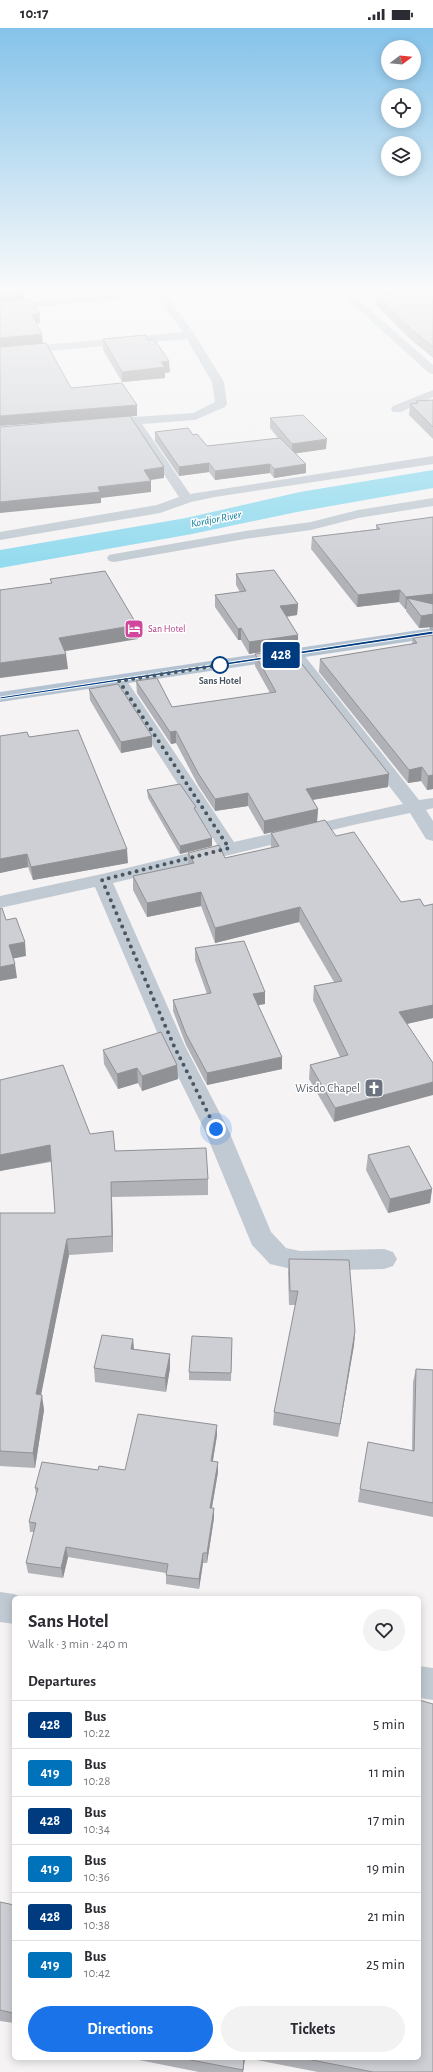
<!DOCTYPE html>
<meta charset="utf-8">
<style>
:root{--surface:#fff;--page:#f2f2f3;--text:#2b2b33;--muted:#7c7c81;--line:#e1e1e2;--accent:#1a73e8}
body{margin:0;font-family:"Alegreya Sans",sans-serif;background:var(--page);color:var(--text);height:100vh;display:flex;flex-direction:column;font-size:15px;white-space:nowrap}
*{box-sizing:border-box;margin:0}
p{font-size:13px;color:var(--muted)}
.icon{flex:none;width:22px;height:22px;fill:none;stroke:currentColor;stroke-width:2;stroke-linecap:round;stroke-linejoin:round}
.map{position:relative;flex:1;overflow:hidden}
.sheet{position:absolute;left:12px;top:1568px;width:409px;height:464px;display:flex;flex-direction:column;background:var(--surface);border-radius:6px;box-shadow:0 2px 10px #0003}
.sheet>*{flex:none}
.badge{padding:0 8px;border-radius:3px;font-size:14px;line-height:26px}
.needle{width:26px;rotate:74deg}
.tools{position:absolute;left:381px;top:12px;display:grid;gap:8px}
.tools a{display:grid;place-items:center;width:40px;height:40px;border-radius:50%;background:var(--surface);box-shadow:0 2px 10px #0003;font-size:20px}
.you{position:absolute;width:20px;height:20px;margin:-10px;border:3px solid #fff;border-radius:50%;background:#1a73e8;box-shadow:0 0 0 6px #1a73e833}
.map>.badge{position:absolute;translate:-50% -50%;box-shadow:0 0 0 2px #fff}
h2{padding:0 16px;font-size:15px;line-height:36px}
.round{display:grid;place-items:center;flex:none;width:42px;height:42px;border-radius:21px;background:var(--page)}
.overview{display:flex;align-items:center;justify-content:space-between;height:68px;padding:0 16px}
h1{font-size:19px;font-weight:700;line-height:30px}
.button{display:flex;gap:8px;margin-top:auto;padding:8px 16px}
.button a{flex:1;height:46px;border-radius:24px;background:var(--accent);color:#fff;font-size:16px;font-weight:700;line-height:46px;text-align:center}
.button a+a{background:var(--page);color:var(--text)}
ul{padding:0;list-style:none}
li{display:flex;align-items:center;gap:12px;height:48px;padding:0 16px;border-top:1px solid var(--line)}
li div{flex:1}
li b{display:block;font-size:15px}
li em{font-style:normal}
li .badge{min-width:44px;font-weight:700;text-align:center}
.status{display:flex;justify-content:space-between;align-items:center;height:28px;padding:0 20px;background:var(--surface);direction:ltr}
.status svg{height:11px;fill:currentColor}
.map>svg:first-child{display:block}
.water{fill:#90daee}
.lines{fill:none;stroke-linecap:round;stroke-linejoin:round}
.minor{fill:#c1cad2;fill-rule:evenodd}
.major{fill:#b3c2d1;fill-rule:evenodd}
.wall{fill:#b0b2b7}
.shaded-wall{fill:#909195}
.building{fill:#cdcfd5;stroke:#909195}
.line{fill:#003b80;stroke:#fff}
.walk{stroke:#4a5661;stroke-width:4;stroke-dasharray:0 7.2}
.stop-dot{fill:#fff;stroke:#003b80;stroke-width:2}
.labels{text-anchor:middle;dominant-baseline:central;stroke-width:3;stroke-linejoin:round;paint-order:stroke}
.far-hotel-label{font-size:10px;fill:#b23c85;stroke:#fff;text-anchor:start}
.far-stop-label{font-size:10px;font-weight:bold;fill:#4a5661;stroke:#fff}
.far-water-label{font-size:11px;font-style:italic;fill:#0c7c9b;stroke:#fff}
.worship-label{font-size:12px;fill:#5b616d;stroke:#fff;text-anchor:end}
</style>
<div class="status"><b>10:17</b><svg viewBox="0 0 49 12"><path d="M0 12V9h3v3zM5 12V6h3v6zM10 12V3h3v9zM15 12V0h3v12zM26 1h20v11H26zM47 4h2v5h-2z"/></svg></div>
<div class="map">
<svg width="433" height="2044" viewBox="0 0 433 2044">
<rect width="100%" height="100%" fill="#f5f3f3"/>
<path class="water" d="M433 442V460L297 484 192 506 0 540V522L186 490 300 464Z"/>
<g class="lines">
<path class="minor" d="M179 260H212L207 263 166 267 195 307 224 354 227 376 225 379 195 392 142 396 190 466 433 428V436L215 469 191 474 160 485 0 512V504L157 477 179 469 131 397 105 399 99 395 105 391 193 385 215 374 212 354 187 311 0 327V321L183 304 156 268 0 282V276Z
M335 260H345L433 337V346L429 345Z
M433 362V369L401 384H393L391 381 393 378Z
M433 470V478L358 490 311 502 245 511 114 534 109 533 107 530 109 527 114 526 245 503 311 494 358 482Z
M294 620 300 622 419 772 433 770V780L426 782 433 793V813L426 811 410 785 353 797 113 855 185 1018 228 1101 271 1204 286 1220 300 1223 384 1221 393 1224 397 1231 393 1238 384 1241 300 1243 270 1236 252 1217 204 1101 163 1018 95 859 0 880V868L102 846 218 818 111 653 113 650H125L234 814 403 776 288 628 286 625 288 622Z
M0 1564 14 1566 24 1570H14V1596L0 1594Z
M419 1638 433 1640V1672L419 1670Z"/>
<path class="major" d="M433 600V610L0 674V664Z"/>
</g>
<path class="wall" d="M378 260H433V330L409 310 376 277 377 268 387 267Z
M103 311 170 344 165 345V350L122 354 103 322Z
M433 372V411L409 387 410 376H416V373Z
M270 390 326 421 296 425 306 445 274 450 270 445 215 452 209 444 179 448 155 413V404L193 407 207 418 278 410 270 400Z
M433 489V761L427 762 421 753 408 755 319 644 320 631 412 616 413 610 429 607 430 599 419 600 406 583V581H405L399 574 357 579 311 521 312 509 376 501V497Z
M236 546 298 576 297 587 287 589 298 618 249 626 241 612H238L215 579V567L240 564 236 557Z
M255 626 388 759 313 772 318 781 317 794 336 808 401 874 424 878 433 876V990L407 996 334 1094 309 1051 310 1037 340 1029 313 972 314 958 334 954 299 894 215 915 201 878 147 889 133 862V848L188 836V825L225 830 271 820V805L305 796 264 806 248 778 215 783 198 757 176 715 171 716 137 665 136 653 172 679 270 665 255 638Z
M89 661 152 719 121 725 90 672Z
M29 709 128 835 33 852 28 839 0 845Z
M147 762 212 810V818L180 826 148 770Z
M195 920 265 976 258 977 282 1029V1041L207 1057 186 1017 173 983V972L207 966 195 932Z
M103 1022 177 1037 178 1051 142 1063 138 1055 118 1061 104 1036Z
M0 1052 90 1106 115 1123 208 1151V1167L112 1169 113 1224 69 1227 41 1366 44 1382 35 1440 0 1438V1185H55L51 1134 0 1143Z
M368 1127 432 1161 430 1175 388 1185 366 1142Z
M289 1231 355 1303 354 1317 338 1409 273 1397 274 1384 296 1277H289L288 1245Z
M232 1310 231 1353 189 1352V1344Z
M133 1311 134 1321 170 1326V1340L166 1364 95 1354 94 1340Z
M416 1341 433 1342V1489L358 1474 360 1461 412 1423 413 1354Z
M217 1407 213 1433 218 1444 212 1480H214V1490L207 1535H203L199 1561 166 1556V1545L68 1529 63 1550 28 1545 26 1535 34 1504H30L29 1494 36 1466 35 1460 98 1442H125Z
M0 1874 14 1877V1995L0 1993Z
M129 2030H245L243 2044H199Z
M247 2030H419L433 2044H318Z"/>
<path class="shaded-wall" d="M94 260H108L94 261Z
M24 263 25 272 0 274V265Z
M40 286V295L33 296 32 287Z
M42 306 43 316 0 320V310Z
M169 333 170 344 165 345V350L122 354V344L161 334Z
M137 377V388L0 398V388Z
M327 411 326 421 292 426V416Z
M209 435V444L179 448V439Z
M270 436V445L215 452V443Z
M306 436V445L274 450V441Z
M164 439V450L144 453V442Z
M151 453V464L101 470V475L0 485V474L98 459Z
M400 562 399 574 357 579 358 567Z
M433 566V578L407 570 406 581H405L406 569Z
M298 576 297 587 280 589V578Z
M433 586V599L419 600 421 588Z
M137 597 138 611 60 624 59 610Z
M241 600V612H238V601Z
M298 607V618L249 626V614Z
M66 626 68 641 0 650V635Z
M176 703V715L171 716 170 704Z
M152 708V719L121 725V714Z
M422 739 421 753 408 755 409 742Z
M389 746 388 759 305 773 306 761Z
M433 747V761L427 762 428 748Z
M248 765V778L215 783V771Z
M318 781 317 794 264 806V793Z
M212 810V818L180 826V818Z
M127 821 128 835 33 852 31 839Z
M27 826 28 839 0 845V831Z
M201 864V878L147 889V875Z
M300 879 299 894 215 915V900Z
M25 914 26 928 11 931 9 917Z
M15 936 17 950 0 953V939Z
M265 964V976L253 978V966Z
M433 977V990L397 998 399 984Z
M282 1029V1041L207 1057V1045Z
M177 1037 178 1051 142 1063V1048Z
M137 1040 138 1055 118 1061 117 1046Z
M433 1054V1067L334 1094 335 1080Z
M50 1117 51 1133 0 1143V1127Z
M111 1154 112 1169 113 1224 112 1208Z
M432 1161 430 1175 388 1185 390 1171Z
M67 1211 69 1227 38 1382 36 1366Z
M355 1303 354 1317 338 1409 340 1396Z
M133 1311 134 1325 131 1321Z
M170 1326V1340L166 1364 165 1350Z
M42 1367 44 1382 35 1440 33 1425Z
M217 1397V1407L211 1443V1433Z
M218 1434V1444L210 1490V1480Z
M214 1480V1490L207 1535V1525Z
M66 1519 68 1529 63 1550 61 1540Z
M203 1525V1535L199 1561V1551Z
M244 2030H245L243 2044H242Z"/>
<path class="building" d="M0 260H22L24 263 0 265Z
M390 260H433V319L410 300 377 268 398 266Z
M30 271 40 286 32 287 42 306 0 310V274Z
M145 307 148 312 154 311 169 333 161 334 165 339 122 344 103 311Z
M46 315 71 360 122 355 137 377 0 388V319Z
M433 372V399L410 376 418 375 416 373Z
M303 387 327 411 292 416 270 390Z
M130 388 164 439 144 442 151 453 98 459 100 464 0 474V399Z
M188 400 193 407 197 406 207 418 280 410 306 436 274 441 270 436 215 443 209 435 179 439 155 404Z
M433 489V566L406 569 400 562 358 567 312 509 380 501 376 497Z
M274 542 298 576 280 578 298 607 249 614 241 600 238 601 215 567 246 563 236 546Z
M105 543 137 597 59 610 66 626 0 635V562L52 555 50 551Z
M407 570 433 576V586L421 588Z
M430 599H433V603Z
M433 607V747L428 748 422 739 409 742 320 631 417 615 413 610Z
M290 621 389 746 306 761 318 781 264 793 248 765 215 771 198 745 176 703 170 704 136 653 157 650 172 679 276 664 255 626Z
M118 656 152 708 121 714 89 661Z
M78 702 127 821 31 839 27 826 0 831V708L27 704 29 709Z
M180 756 196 779 194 780 212 810 180 818 147 762Z
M325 792 336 808 354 804 401 874 420 871 424 878 433 876V977L399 984 433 1035V1054L335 1080 310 1037 348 1027 314 958 342 953 300 879 215 900 201 864 147 875 133 848 194 835 188 825 219 817 225 830 279 818 271 805Z
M2 880 6 892 16 890 25 914 9 917 15 936 0 939V881Z
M244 913 265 964 253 966 282 1029 207 1045 186 1006 173 972 211 965 195 920Z
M161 1004 177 1037 142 1048 137 1040 117 1046 103 1022Z
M63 1037 90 1106 113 1103 115 1123 206 1120 208 1151 111 1154 112 1208 67 1211 36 1366 42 1367 33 1425 0 1423V1185H55L50 1117 0 1127V1052Z
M409 1118 432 1161 390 1171 368 1127Z
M289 1231 349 1232 355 1303 340 1396 274 1384 298 1263H290Z
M102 1307 133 1311 131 1321 170 1326 165 1350 94 1340Z
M192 1308 232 1310 231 1345 189 1344Z
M416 1341 433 1342V1475L360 1461 368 1414 414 1423Z
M138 1386 217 1397 211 1433 218 1434 210 1480H214L207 1525H203L199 1551 166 1547 168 1536 66 1519 61 1540 26 1535 36 1495 29 1494 38 1460H35L42 1434 98 1442 99 1438 125 1442Z
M419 1672 433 1676V2044H373L302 2030H419Z
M0 1874 14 1877V1979L13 1985 0 1982Z
M180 2030H244L243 2042Z"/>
<linearGradient id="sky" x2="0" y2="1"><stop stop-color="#85c3ea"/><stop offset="0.48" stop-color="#fafafa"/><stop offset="1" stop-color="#fafafa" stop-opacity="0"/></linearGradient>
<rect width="433" height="546" fill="url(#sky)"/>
<path class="line" d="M433 603V606L0 671V669Z"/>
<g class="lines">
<path class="walk" d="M216 1101 174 1018 102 852 229 820 119 653 220 637"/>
</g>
<defs>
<g id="hotel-square" transform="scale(1)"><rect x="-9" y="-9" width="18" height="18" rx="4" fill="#d1479c" stroke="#fff"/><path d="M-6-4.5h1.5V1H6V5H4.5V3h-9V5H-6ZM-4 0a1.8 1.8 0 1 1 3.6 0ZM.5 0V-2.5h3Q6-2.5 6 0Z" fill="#fff"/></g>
<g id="church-square" transform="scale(1)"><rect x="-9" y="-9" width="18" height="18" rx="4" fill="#6b7280" stroke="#fff"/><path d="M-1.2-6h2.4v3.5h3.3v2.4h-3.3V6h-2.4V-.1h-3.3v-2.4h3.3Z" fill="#fff"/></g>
</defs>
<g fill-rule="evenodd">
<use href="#hotel-square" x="134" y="601"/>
<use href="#church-square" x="374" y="1060"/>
</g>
<circle class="stop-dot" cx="220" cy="637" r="8"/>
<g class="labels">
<g class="far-hotel-label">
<text x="148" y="601">San Hotel</text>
</g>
<g class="far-stop-label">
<text x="220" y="653">Sans Hotel</text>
</g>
<g class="far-water-label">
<text transform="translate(216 491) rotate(-11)">Kordjor River</text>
</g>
<g class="worship-label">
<text x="360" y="1060">Wisdo Chapel</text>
</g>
</g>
</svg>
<div class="tools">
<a><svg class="needle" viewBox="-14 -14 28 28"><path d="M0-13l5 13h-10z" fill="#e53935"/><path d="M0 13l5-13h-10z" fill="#7c7c81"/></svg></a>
<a><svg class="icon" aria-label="locate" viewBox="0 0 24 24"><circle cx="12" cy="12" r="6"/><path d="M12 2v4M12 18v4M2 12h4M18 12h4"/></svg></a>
<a><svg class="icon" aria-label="layers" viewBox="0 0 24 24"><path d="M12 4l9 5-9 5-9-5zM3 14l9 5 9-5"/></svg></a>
</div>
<div class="you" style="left:216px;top:1101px"></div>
<b class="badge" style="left:281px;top:627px;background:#003b80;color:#fff">428</b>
<section class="sheet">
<div class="overview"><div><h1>Sans Hotel</h1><p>Walk · 3 min · 240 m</p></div><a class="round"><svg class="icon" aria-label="heart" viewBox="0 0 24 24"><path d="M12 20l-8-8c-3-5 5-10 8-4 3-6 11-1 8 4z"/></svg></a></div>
<h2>Departures</h2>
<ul>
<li><span class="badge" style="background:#003b80;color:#fff">428</span><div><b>Bus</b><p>10:22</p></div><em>5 min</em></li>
<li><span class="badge" style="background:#0072bc;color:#fff">419</span><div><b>Bus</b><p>10:28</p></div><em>11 min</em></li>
<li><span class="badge" style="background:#003b80;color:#fff">428</span><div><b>Bus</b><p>10:34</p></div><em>17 min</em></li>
<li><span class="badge" style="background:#0072bc;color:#fff">419</span><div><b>Bus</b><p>10:36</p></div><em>19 min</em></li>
<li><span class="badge" style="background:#003b80;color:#fff">428</span><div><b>Bus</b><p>10:38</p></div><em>21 min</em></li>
<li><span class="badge" style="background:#0072bc;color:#fff">419</span><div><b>Bus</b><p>10:42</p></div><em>25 min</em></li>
</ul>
<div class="button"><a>Directions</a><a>Tickets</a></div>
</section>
</div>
